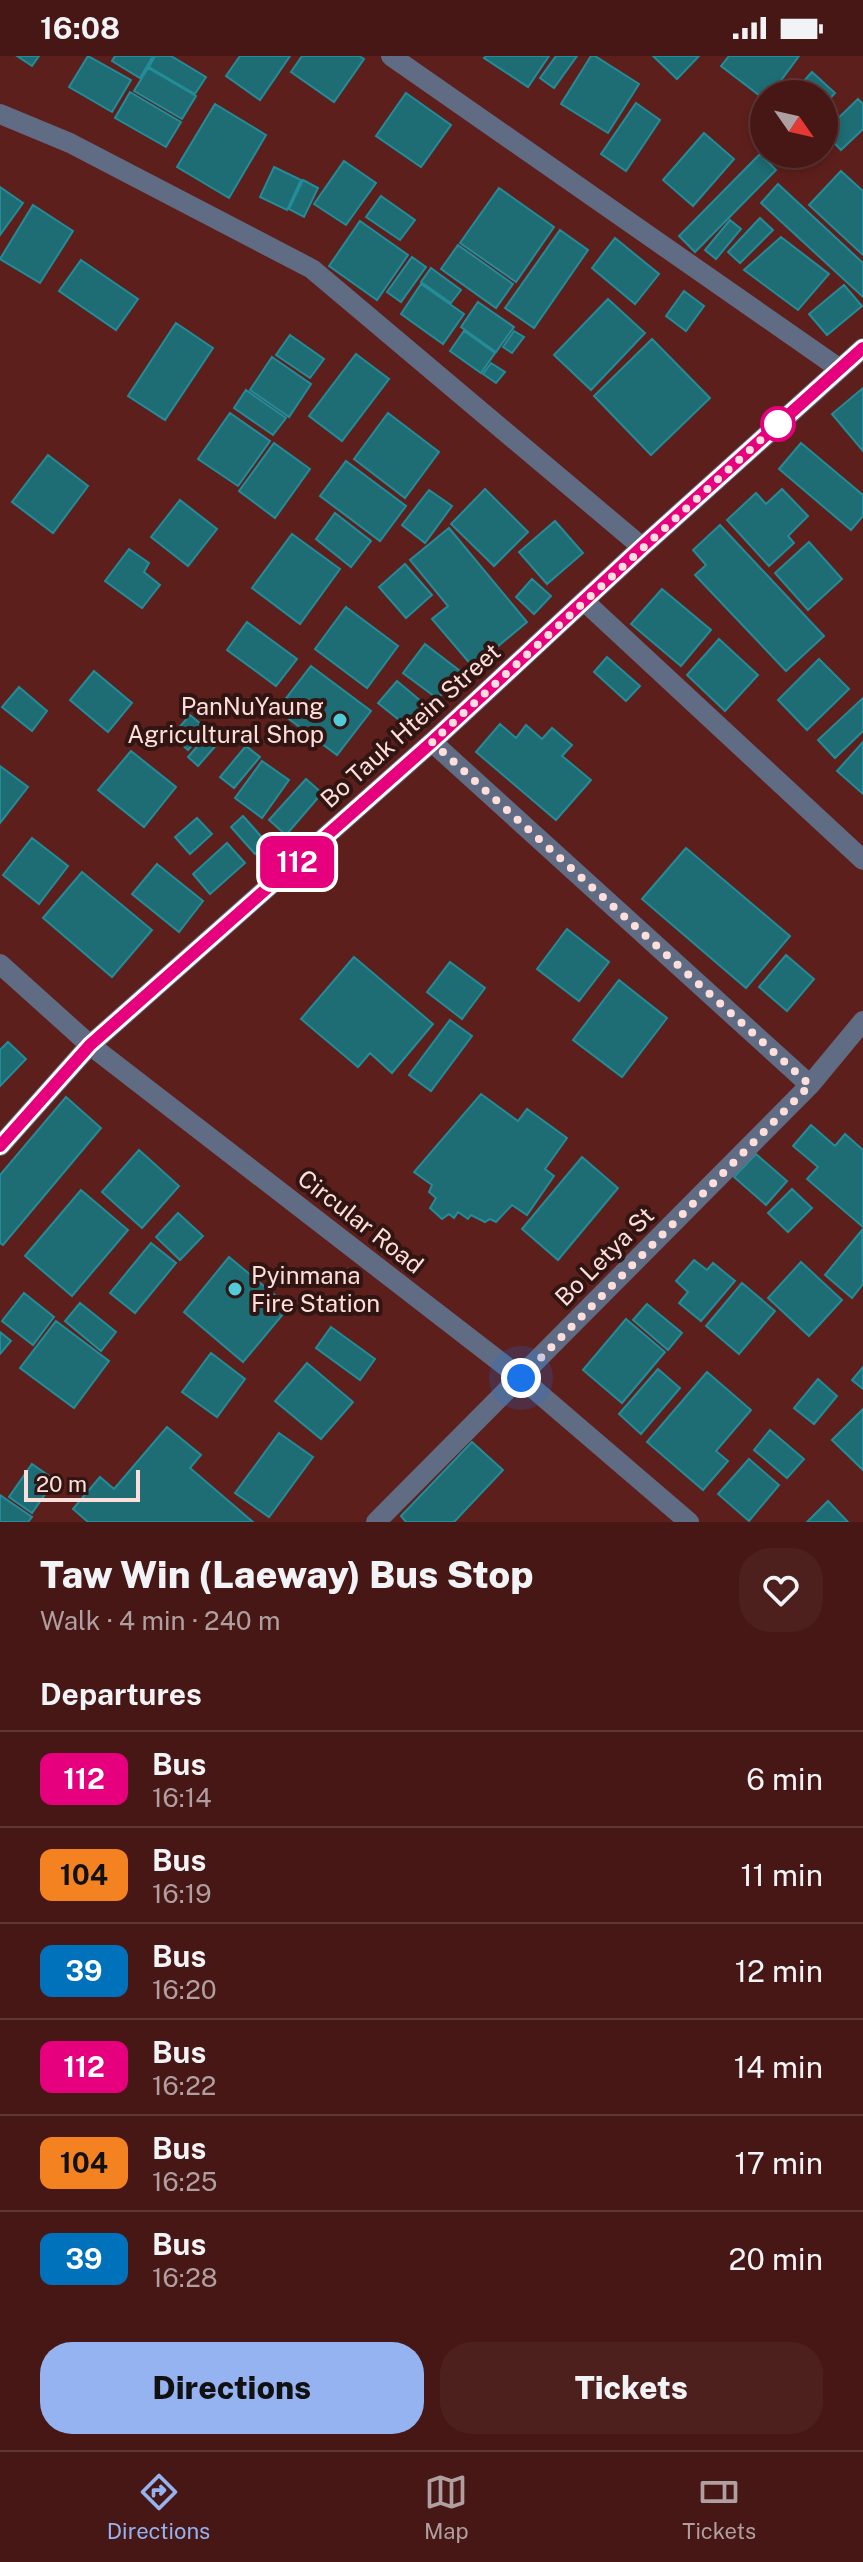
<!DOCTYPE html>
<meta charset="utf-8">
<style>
:root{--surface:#461715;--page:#4d201e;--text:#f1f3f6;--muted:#b09fa0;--line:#5e3634;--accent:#95b2f1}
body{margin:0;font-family:"Public Sans",sans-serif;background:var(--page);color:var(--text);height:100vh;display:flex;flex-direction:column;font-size:30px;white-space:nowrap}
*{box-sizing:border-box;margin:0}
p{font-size:26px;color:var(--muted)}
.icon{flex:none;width:44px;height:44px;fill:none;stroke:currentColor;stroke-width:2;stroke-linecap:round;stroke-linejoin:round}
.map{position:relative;height:1466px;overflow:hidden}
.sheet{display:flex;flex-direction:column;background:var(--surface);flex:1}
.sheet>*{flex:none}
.badge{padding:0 16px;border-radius:12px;font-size:28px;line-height:52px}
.needle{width:52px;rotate:124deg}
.tools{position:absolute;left:750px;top:24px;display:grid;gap:16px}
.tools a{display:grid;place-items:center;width:88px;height:88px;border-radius:50%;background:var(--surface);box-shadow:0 4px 12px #0003,0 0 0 2px var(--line);font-size:40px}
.scale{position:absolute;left:24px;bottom:20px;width:116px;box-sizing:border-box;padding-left:8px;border:4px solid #fededa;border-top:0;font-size:22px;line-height:28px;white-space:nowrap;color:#fededa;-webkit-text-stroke:6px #311512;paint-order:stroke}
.you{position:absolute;width:40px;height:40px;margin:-20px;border:6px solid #fff;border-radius:50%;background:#1a73e8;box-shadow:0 0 0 12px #1a73e833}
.map>.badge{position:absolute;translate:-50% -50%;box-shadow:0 0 0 4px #fff}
h2{padding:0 40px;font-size:30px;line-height:72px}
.round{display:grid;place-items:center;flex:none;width:84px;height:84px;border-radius:32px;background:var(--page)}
.summary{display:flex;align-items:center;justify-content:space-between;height:136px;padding:0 40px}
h1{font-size:38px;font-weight:800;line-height:60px}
.action{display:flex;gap:16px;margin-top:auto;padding:16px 40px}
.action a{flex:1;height:92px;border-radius:32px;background:var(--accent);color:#111;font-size:32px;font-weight:800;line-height:92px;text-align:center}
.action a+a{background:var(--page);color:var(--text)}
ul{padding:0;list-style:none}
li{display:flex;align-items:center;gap:24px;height:96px;padding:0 40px;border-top:2px solid var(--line)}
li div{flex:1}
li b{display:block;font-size:30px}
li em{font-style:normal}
li .badge{min-width:88px;font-weight:700;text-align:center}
.status{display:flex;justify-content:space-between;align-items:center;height:56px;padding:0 40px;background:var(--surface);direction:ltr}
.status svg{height:22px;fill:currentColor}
.tabs{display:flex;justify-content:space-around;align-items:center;height:112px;border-top:2px solid var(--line);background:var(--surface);font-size:22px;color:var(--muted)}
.tabs a{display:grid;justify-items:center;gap:4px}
.tabs .on{color:var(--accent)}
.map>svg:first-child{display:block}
.building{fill:#1e6c74;stroke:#238c98;stroke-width:2}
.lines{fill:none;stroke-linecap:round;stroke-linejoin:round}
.minor{stroke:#606b84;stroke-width:20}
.line-casing{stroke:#fff;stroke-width:18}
.line{stroke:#e6007e;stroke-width:12}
.walk{stroke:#fededa;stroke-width:8;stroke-dasharray:0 14.4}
.stop-dot{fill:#fff;stroke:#e6007e;stroke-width:4}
.poi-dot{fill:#52cbd9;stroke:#311512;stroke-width:3}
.labels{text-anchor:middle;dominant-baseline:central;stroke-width:8;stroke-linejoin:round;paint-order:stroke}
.poi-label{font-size:24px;fill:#fededa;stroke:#311512;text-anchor:end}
.street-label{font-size:24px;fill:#fededa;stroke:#311512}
</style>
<div class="status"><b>16:08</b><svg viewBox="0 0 49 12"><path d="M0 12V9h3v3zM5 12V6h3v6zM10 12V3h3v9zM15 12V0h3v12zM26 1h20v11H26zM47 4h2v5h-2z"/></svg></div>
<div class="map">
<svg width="863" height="1466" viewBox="0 0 863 1466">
<rect width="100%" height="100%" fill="#5d1f1c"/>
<path class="building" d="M17 0H39L32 10Z
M88 0 131 24 112 56 69 31Z
M115 0H153L140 22 112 5Z
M155 0H171L206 21 195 38 149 11Z
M240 0H290L260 44 226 20Z
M302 0H359L364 3 334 46 291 16Z
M486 0H549L528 31 484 2Z
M556 0H577L554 32 540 22Z
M591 0H595L639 28 608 77 561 48Z
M653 0H699L677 23Z
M729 0H799L771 38H764V43L721 10Z
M148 12 196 40 182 63 134 35Z
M812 16 835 37 824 49V38H792Z
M130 36 181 66 166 91 115 62Z
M406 37 451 69 421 111 376 80Z
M858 43 863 48V73L841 94 824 76Z
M636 47 660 64 626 115 601 98Z
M215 48 266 79 229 142 177 111Z
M704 77 734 103 693 150 663 124Z
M760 98 776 114 695 196 679 180Z
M344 105 376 127 346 169 314 148Z
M274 111 301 124 287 154 260 141Z
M841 115 863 135V199L809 149Z
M303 124 318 132 304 161 289 153Z
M778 128 863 207V241L761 147Z
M0 131 23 147 0 179Z
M499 132 554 171 516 226 460 187Z
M381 140 415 164 400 184 366 161Z
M33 149 73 175 40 227 0 203Z
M760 162 773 174 740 207 728 196Z
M730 164 741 173 716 203 705 194Z
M360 165 408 199 377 244 329 210Z
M560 174 588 194 534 272 505 252Z
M781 181 829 218 798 254 744 214Z
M615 182 659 218 635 248 592 212Z
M458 189 513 228 496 252 441 213Z
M412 201 426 211 401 246 387 236Z
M81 204 138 243 116 274 59 235Z
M431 212 461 234 451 247 421 226Z
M421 228 464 258 443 288 401 258Z
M844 229 862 250 827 279 809 258Z
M684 235 704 250 686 275 666 260Z
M608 243 645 277 591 334 554 299Z
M478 246 514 271 496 296 461 271Z
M176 267 213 292 165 364 128 340Z
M464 275 495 297 481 317 450 295Z
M514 275 524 281 512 297 503 291Z
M290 279 324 303 310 322 276 299Z
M652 283 710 342 651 399 594 340Z
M356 298 389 323 342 385 309 360Z
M272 301 311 328 289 361 250 334Z
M491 307 505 316 496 327 483 318Z
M863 332V395L832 358Z
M246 334 286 362 273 379 234 352Z
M230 357 270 385 238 430 198 403Z
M388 357 439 396 405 442 354 403Z
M274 387 310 413 275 462 239 435Z
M801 387 863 439V460L851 474 779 413Z
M48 399 88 430 53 477 12 446Z
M346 405 406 450 380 485 320 440Z
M485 433 528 476 494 510 451 468Z
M782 433 808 460 788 480 794 487 769 510 727 464 756 437 766 448Z
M429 434 452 450 425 487 402 469Z
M180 444 217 473 188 510 151 481Z
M335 457 371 485 351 511 316 483Z
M555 465 583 497 547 528 519 496Z
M720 469 824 580 786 615 695 519 706 509 693 494Z
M449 472 527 566 473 611 432 563 448 550 410 504Z
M292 478 340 513 300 568 252 532Z
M809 486 842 523 808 554 775 517Z
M129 493 149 507 144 516 160 529 142 552 105 525Z
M405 508 432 539 406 562 379 531Z
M532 523 551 540 534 558 516 541Z
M662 533 711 574 681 610 631 568Z
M346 551 398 590 367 632 315 593Z
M247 566 297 603 276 630 227 594Z
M719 583 758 619 725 655 687 619Z
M425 588 460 615 438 643 403 617Z
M607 601 640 630 626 645 594 616Z
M819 603 849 633 807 674 778 644Z
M311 610 371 655 337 699 277 654Z
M94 615 132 647 108 676 70 644Z
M397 625 428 651 409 672 378 647Z
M19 631 47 655 32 675 2 651Z
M863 642V675L835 702 818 684Z
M190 659 207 673 188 694 172 680Z
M500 668 516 682 526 669 542 683 552 672 572 689 562 700 591 724 556 764 476 696Z
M209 677 219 686 198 710 188 701Z
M863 686V738L837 715Z
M246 690 260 701 234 732 220 721Z
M131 695 176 731 144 771 98 734Z
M262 705 289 724 262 762 235 742Z
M0 710 28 731 0 767Z
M306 723 322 737 286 779 269 764Z
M243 760 267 787 255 798 231 771Z
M197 762 212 778 190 798 175 781Z
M32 782 68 810 39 848 3 819Z
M227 787 245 807 210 838 193 818Z
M686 792 790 880 746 932 642 843Z
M157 808 203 845 179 876 132 838Z
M82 816 152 874 112 921 43 862Z
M567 873 609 906 579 945 537 913Z
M786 899 814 923 787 955 759 931Z
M354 901 433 968 392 1017 370 997 358 1011 301 963Z
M450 906 485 932 462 963 427 936Z
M619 924 667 962 622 1021 573 984Z
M450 964 472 980 431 1035 409 1019Z
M8 986 26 1003 0 1030V994Z
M481 1038 518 1065 527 1053 567 1082 545 1113 554 1120 527 1159 512 1149 496 1166 490 1163 485 1166 471 1159 468 1163 458 1156 454 1162 449 1158 442 1163 430 1152 436 1142 429 1136 432 1129 414 1116Z
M66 1041 101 1072 3 1189 0 1187V1119Z
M811 1069 835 1090 845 1078 863 1094V1171L807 1123 818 1111 793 1090Z
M139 1094 179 1130 142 1172 102 1136Z
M756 1098 787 1125 766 1149 734 1121Z
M582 1101 618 1132 558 1204 522 1173Z
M792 1133 812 1152 788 1176 768 1157Z
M81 1134 128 1174 72 1240 25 1200Z
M178 1157 203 1180 180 1204 156 1181Z
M862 1174 863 1228 852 1242 825 1219Z
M151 1187 176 1207 135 1257 110 1237Z
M229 1201 289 1251 243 1306 184 1256Z
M694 1204 707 1214 713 1207 735 1225 701 1265 679 1247 688 1236 676 1225Z
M801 1206 842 1244 809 1280 768 1242Z
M742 1227 775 1255 739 1298 706 1270Z
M24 1237 54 1261 33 1289 2 1265Z
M80 1247 116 1276 101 1295 65 1265Z
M647 1248 682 1277 668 1294 633 1264Z
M626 1263 665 1296 622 1347 583 1314Z
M56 1265 109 1305 74 1352 20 1312Z
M331 1271 375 1303 360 1324 316 1292Z
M0 1276 11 1285 0 1298Z
M211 1297 245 1323 217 1361 182 1336Z
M307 1307 353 1346 321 1383 275 1345Z
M863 1311V1333L852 1324Z
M658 1313 680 1332 641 1378 619 1358Z
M707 1316 751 1354 716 1395 728 1405 703 1434 647 1386Z
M818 1323 837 1340 814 1368 794 1352Z
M863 1353V1414L832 1384Z
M167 1371 201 1399 190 1412 253 1466H88L73 1453 100 1421 114 1433Z
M770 1374 804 1403 787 1422 754 1394Z
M279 1377 313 1401 269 1461 235 1437Z
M472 1386 503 1414 454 1466H406L401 1460Z
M749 1403 779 1429 749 1465 718 1438Z
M32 1408 55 1424 32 1457 9 1441Z
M0 1439 32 1461 28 1466H0Z
M828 1445 848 1466H807Z"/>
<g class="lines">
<path class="minor" d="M391 0 840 313
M0 58 70 87 312 213 642 491
M584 545 863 804
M432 686 810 1029
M0 908 90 989 521 1322 689 1466
M0 1090 90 989 432 686 642 491 863 292
M376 1466 810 1029 863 965"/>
</g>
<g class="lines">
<g class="line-casing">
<path id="line" d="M0 1090 90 989 432 686 642 491 863 292"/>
</g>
<use href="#line" class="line"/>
<path class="walk" d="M521 1322 810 1029 432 686 778 368"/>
</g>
<circle class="stop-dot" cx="778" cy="368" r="16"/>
<g class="poi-dot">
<circle cx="340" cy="664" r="8"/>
<circle cx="235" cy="1233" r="8"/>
</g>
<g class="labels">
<g class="poi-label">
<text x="324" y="650">PanNuYaung<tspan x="324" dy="28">Agricultural Shop</tspan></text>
<text x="251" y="1219" text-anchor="start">Pyinmana<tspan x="251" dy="28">Fire Station</tspan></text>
</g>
<g class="street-label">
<text transform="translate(410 669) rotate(-42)">Bo Tauk Htein Street</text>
<text transform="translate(361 1165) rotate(38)">Circular Road</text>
<text transform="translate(604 1200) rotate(-45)">Bo Letya St</text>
</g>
</g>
</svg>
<div class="tools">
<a><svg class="needle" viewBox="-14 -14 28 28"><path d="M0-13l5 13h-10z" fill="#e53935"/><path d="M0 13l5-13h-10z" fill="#b09fa0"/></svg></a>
</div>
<div class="scale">20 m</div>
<div class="you" style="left:521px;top:1322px"></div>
<b class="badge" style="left:297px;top:806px;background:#e6007e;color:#fff">112</b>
</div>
<section class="sheet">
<div class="summary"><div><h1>Taw Win (Laeway) Bus Stop</h1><p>Walk · 4 min · 240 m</p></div><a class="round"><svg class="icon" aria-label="heart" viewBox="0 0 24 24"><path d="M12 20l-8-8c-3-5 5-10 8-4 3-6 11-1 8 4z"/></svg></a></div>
<h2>Departures</h2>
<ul>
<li><span class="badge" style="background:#e6007e;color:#fff">112</span><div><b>Bus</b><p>16:14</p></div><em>6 min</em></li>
<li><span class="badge" style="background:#f58220;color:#111">104</span><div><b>Bus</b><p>16:19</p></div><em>11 min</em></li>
<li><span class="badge" style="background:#0072bc;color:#fff">39</span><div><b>Bus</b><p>16:20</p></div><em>12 min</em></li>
<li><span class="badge" style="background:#e6007e;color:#fff">112</span><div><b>Bus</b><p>16:22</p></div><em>14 min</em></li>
<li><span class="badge" style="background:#f58220;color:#111">104</span><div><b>Bus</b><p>16:25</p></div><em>17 min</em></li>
<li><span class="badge" style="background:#0072bc;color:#fff">39</span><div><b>Bus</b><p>16:28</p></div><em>20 min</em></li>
</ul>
<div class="action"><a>Directions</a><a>Tickets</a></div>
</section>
<nav class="tabs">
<a class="on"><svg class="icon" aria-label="directions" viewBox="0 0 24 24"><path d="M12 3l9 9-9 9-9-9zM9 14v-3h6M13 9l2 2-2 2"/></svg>Directions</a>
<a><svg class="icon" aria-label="map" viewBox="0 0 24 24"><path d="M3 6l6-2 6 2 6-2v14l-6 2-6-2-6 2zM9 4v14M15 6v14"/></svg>Map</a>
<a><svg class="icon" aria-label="tickets" viewBox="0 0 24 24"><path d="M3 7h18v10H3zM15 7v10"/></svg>Tickets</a>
</nav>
